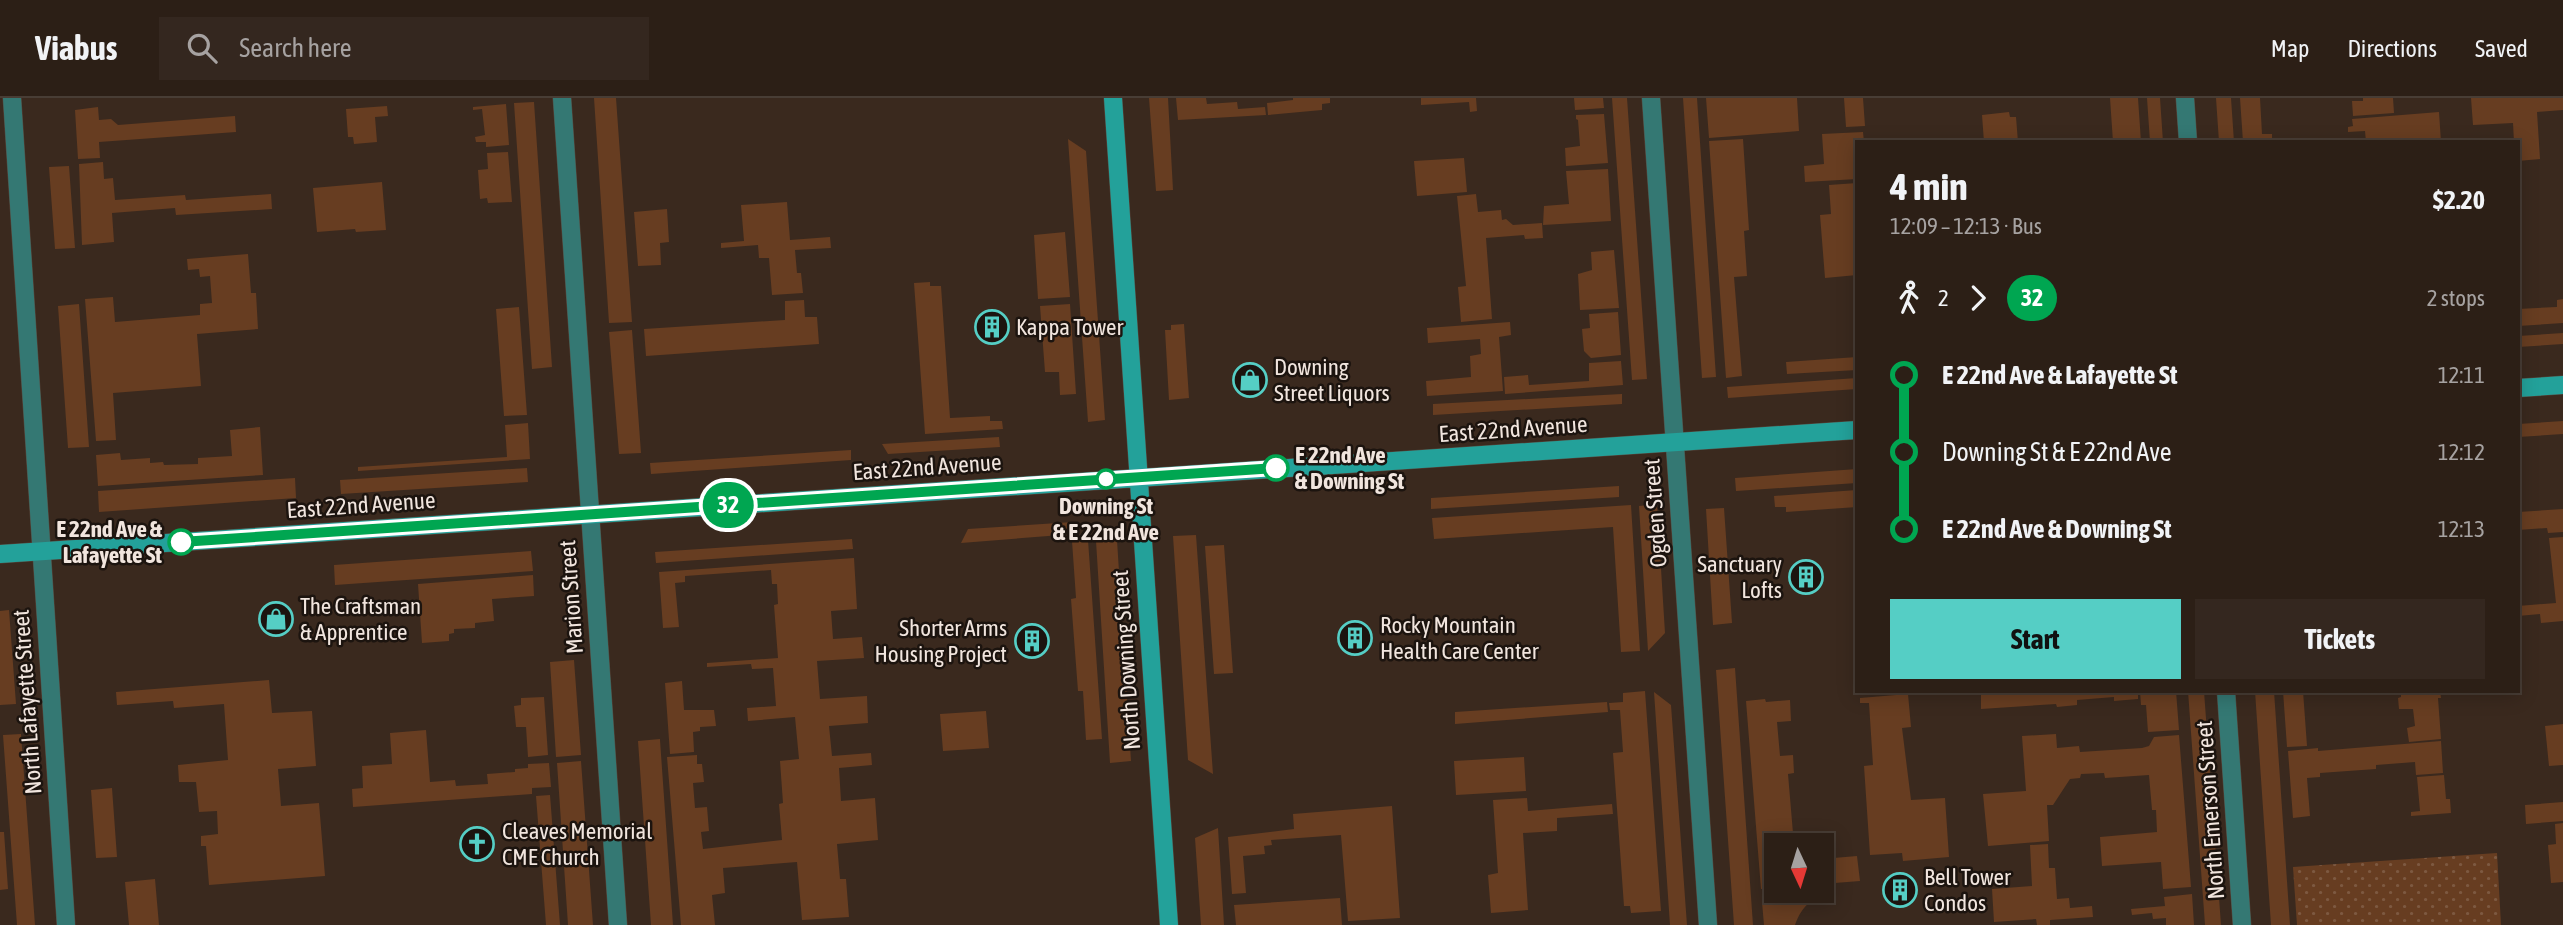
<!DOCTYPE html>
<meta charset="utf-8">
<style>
:root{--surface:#2c1f16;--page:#34271f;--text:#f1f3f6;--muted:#a6a2a1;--line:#483d35;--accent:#55cec5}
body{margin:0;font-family:"Asap Condensed",sans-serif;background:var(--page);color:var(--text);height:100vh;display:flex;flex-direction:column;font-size:26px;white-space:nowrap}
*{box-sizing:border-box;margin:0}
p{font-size:23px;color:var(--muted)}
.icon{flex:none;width:38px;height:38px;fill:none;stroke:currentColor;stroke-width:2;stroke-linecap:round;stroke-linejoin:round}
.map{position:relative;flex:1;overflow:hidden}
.panel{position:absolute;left:1855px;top:42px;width:665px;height:553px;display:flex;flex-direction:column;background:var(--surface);border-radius:0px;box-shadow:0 4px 18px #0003,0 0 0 2px var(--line)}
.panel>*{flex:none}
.badge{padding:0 14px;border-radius:23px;font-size:24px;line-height:46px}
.needle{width:46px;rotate:176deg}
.controls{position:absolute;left:1764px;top:735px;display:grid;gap:14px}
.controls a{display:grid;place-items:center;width:70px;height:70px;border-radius:0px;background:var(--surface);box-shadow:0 4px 18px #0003,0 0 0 2px var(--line);font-size:35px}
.map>.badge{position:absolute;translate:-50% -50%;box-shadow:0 0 0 4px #fff}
.legs{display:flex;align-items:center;gap:10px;height:77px;padding:0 35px;font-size:23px}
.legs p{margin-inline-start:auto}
.headline{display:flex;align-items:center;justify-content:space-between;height:119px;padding:0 35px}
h1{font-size:38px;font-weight:700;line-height:52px}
.button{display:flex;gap:14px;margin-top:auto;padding:14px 35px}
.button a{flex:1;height:80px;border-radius:0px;background:var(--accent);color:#111;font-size:28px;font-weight:700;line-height:80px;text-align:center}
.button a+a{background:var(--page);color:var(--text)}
ul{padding:0 35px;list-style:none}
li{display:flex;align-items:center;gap:24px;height:77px;font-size:26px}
li i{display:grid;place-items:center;width:10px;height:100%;margin:0 9px;background:currentColor}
li i::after{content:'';width:18px;height:18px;margin:-9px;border:5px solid;border-radius:50%;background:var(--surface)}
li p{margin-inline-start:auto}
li:first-child i{background:linear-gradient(#0000 50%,currentColor 0)}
li:last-child i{background:linear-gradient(currentColor 50%,#0000 0)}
header{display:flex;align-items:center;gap:42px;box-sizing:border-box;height:98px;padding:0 35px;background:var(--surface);border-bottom:2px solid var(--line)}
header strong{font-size:33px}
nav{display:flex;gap:38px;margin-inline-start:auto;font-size:24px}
.search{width:490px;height:63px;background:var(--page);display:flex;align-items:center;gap:18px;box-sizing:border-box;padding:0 24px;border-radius:0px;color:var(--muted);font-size:26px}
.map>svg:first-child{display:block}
.grass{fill:#673d21}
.garden{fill:url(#garden-dots)}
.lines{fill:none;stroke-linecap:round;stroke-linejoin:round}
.street-casing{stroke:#57473d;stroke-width:19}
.secondary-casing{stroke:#57473d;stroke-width:19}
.street{stroke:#347873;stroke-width:18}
.secondary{stroke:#23a19a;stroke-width:18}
.line-1-casing{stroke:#fff;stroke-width:16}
.line-1{stroke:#00a651;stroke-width:10}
.stop-1-dot{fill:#fff;stroke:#00a651;stroke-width:3.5}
.labels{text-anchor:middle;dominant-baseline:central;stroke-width:5;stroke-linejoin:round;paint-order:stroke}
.poi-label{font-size:23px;fill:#f1e5de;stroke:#1c140f;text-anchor:start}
.street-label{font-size:23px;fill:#f1e5de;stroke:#1c140f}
.stop-label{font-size:23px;font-weight:bold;fill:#f1e5de;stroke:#1c140f;text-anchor:start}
</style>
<header>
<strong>Viabus</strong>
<div class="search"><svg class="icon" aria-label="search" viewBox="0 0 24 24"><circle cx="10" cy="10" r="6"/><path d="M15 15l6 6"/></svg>Search here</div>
<nav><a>Map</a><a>Directions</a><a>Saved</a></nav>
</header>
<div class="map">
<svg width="2563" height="827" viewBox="0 0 2563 827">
<defs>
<pattern id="garden-dots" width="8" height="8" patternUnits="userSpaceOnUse" patternTransform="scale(1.75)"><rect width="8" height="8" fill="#673d21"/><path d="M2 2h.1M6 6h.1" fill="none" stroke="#7d5941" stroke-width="1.8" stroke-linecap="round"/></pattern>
</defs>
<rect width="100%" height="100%" fill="#3a291e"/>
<path class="grass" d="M594 0H616L632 224 609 225Z
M1149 0H1168L1173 92 1156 93Z
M1176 0H1206L1207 6 1237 4 1238 11 1265 9 1266 17 1178 22Z
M1293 0H1330V5L1322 6V12L1268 17 1267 5 1293 2Z
M1421 0H1476L1477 13 1470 14 1469 4 1421 7Z
M1574 0H1603L1604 10 1575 12Z
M1612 0H1627L1647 281 1632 282Z
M1683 0H1697L1716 279 1702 280Z
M1706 0H1797L1799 33 1709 40Z
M1844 0H1863L1865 28 1846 29Z
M2110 0H2138L2141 44H2113Z
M2147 0H2160L2163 44H2150Z
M2216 0H2231L2234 44H2219Z
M2240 0H2260L2262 36H2272V42L2243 44Z
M2363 0H2393L2394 15 2353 18 2352 3H2363Z
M2471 0H2563V12L2537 14 2540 61 2518 63V44H2514L2513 25 2473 27Z
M534 4 552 269 532 271 514 5Z
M506 6 509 47 486 49V44H476L475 39 485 37 482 11 473 12V9Z
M387 8 388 18 375 19 377 44 354 46 353 39H348L346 11Z
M98 9 99 22 111 21 118 27 235 18 236 34 99 44 100 60 78 61 75 12Z
M2009 14 2010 19H2016L2018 44H1984L1982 17Z
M2439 14 2441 44H2366L2365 33 2348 34V29L2353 28 2352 21Z
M1604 16 1608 65 1566 68 1565 50 1580 48 1578 22 1576 21V17Z
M1863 34 1864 44H1857V81L1805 84 1804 68 1824 66 1822 36Z
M1068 41 1086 53 1105 322 1088 324Z
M1743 41 1749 132 1744 133 1747 178 1734 179 1742 278 1726 280 1709 43Z
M508 54 512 104 488 105 487 100 480 101 478 72 488 71 487 55Z
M1464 60 1467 94 1417 98 1414 63Z
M103 64 104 81 113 80 115 102 185 97 186 102 271 96 272 111 176 117 175 110 112 115 114 144 82 147 79 66Z
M69 68 75 150 55 151 49 69Z
M1608 71 1611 123 1543 127 1544 108 1569 106 1566 73Z
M382 84 386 132 356 134 355 131 317 134 313 90Z
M1857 85V177L1825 180 1820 117 1831 116 1829 87Z
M1476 96 1478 114 1501 112 1502 122 1506 121 1513 127 1542 125 1543 140 1525 141 1524 137 1486 140 1492 221 1461 224 1458 189 1466 188 1457 98Z
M787 104 790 142 830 139 831 150 795 152 797 175H801L803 195 772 197 769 160H759L758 147 721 150V145L744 143 741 107Z
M667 111 669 144 660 145 661 167 638 168 634 114Z
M1065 134 1070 199 1038 201 1034 137Z
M1614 152 1619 210 1580 212 1578 176 1592 172 1591 154Z
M248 156 251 195H256L258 231 197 236 201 288 113 295 116 342 96 343 85 201 113 199 115 224 200 217V206L212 205 210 178 200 179 199 171 188 172 187 161Z
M930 184V188H941L950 320 990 318V323H1002L1003 331 925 336 914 185Z
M2563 201V225L2518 228V211L2557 209V202Z
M804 202 805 219H817L819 246 646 258 644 231 785 222V203Z
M79 206 89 349 68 350 58 208Z
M1070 206 1076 296 1060 297 1059 274H1045L1040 208Z
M519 209 527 317 504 318 496 211Z
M1618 214 1621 257 1591 260 1584 253 1582 231 1590 230 1589 216Z
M1510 224 1511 237 1499 239 1503 293 1427 298 1426 283 1471 279 1470 258 1481 256 1480 241 1428 245 1427 230Z
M1184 226 1189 300 1169 302 1165 232H1171V227Z
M632 232 641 355 619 356 609 234Z
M2563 235V246L2518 249V238Z
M1857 259V272L1787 276 1786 264Z
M1621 263 1623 287 1505 296 1504 279 1528 277 1529 287 1589 283V265Z
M1857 280V291L1728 300 1727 289Z
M1622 296V306L1433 317V306Z
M2563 323V336L2518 339V326Z
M528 325 530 361 358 373V369L507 359 505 327Z
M260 329 263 377 98 388 96 357 120 355 121 362 150 360V365L163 364 164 367 198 366V360L232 358 230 332Z
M999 339 1000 349 888 356 882 346Z
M851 352V362L651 376 650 365Z
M527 370 528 384 341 396 340 382Z
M1857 371V385L1736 393 1735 380Z
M295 380 296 400 99 414 98 393Z
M1619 388V399L1431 411V400Z
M1857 392V409L1786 414V409H1775L1774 398Z
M1657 406 1665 535 1648 553 1639 408Z
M1631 407 1640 553 1621 554 1613 429 1434 441 1432 420Z
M1724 410 1732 525 1713 527 1706 411Z
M2563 411V434L2548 435 2547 430 2518 432V414Z
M1073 424 1074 436 961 445 968 431Z
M1196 437 1213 676 1188 662 1173 438Z
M2563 439V523L2541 525 2540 516 2518 518V508L2556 505 2549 440Z
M852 441 853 451 656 465 655 454Z
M1088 442 1102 641 1086 642 1083 593H1078L1071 501 1076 500 1072 443Z
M1117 442 1131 663 1110 665 1096 443Z
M1224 447 1233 575 1214 576 1205 448Z
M531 453 533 473 335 487 334 467Z
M854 460 857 511 831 513 833 541 862 539 864 560 817 563 820 601 867 598 868 625 829 628 832 658 871 655 872 667 839 670 841 703 875 700 878 742 837 746 840 781H846L849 819 802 822 797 764 723 770 725 795 712 797 715 827H681L667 659 697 657V666H702L704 684 693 685 695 710 707 709 709 733 701 734 703 751 782 742 779 706 783 705 780 663 799 661 795 619 748 623 747 610 776 608 773 570 752 571 751 566 707 569V565L778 560 774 507 778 506 777 486H772L771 472 685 478V484L675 485 679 529 663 530 659 474Z
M533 477 534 498 492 501 494 523 475 525V530L454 531V535L449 536V543L422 545 418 486Z
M9 512 16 606 0 607V513Z
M574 562 581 657 556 659 550 564Z
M1735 570 1753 827H1734L1716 572Z
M269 582 272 615 312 613 316 668 278 671 281 708 319 705 325 778 209 787 206 748H201V738L218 736 217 713 199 714 196 684H179L178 667 228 662 224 606 174 610 173 603 117 607 116 594Z
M682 583 684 612H714L716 628 700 629V633L693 634 694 654 670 656 665 585Z
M1645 593 1661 813 1631 815 1630 808H1624L1613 655 1623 654 1620 612H1610L1609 605 1623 604V595Z
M1981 593H2138V601L2114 603V599L2077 602V607L2057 609 2056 606 1981 611Z
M2140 593H2176L2179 632 2148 634 2146 607H2141Z
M2188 593H2204L2221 827H2205Z
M2255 593H2274L2290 827H2271Z
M2283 593H2303L2307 648 2287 649Z
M2401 593H2440L2441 600H2438L2441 641 2409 644 2407 630 2415 628 2413 611H2399L2398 600 2401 599Z
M1654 594 1671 607 1687 827H1670Z
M1908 596 1911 629 1902 630 1911 702 1945 700 1949 759 1903 763 1902 755 1870 757 1864 668 1873 667 1869 605H1860V600Z
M544 599 548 657 528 659 526 629H516L514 608 521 607V600Z
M1765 601 1766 604 1790 602 1791 623 1777 624 1780 658 1793 657 1794 675 1788 676 1794 747H1776V790L1761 791 1746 603Z
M1607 604 1608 614 1455 626V614Z
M986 613 989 650 943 653 940 616Z
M2563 626V667L2549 668 2545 628Z
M426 632 430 684 455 682 456 688 488 686 487 676 515 674V671L528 670V666L549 665 551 689 532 690V696L353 709 352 691 363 690 362 668 392 666 390 635Z
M21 636 35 827H17L3 637Z
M2056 636 2057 650 2079 648 2080 654 2142 650 2149 648 2154 639 2179 637 2191 789 2163 791 2161 764 2102 768 2100 739 2157 734 2156 712H2152L2149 677 2105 680 2104 675 2081 676 2080 680 2070 681 2053 707H2047L2049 743 1988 748 1983 696 2026 693 2022 638Z
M660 641V642L673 827H651L638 643Z
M2441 643 2443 675 2416 677 2415 664 2376 667V671L2320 675V679L2307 680 2310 718 2293 720 2288 653 2318 650V653Z
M1524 659 1526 693 1456 697 1454 663Z
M581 663 593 827H568L557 665Z
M2444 677 2446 701H2450L2451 715 2411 718V714L2420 713 2417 679Z
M112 690 117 759 96 760 91 692Z
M550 697 560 827H546L536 698Z
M1527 700 1528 713 1612 706 1613 716 1557 720V733L1523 735 1528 812 1491 815 1488 777 1498 775 1493 702Z
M2563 704V723L2526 726 2525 707Z
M1392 708 1400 820 1348 823 1341 737 1271 742 1272 747 1264 748 1265 756 1243 758 1246 795 1232 796 1228 739 1294 731 1293 716Z
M2563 725V784L2551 785 2548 747 2556 746 2555 726Z
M1218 730 1224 827H1201L1195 740Z
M0 734H4L8 791 0 792Z
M2048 746 2049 770H2055L2057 801 2069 800 2070 810 2092 808 2093 819 2050 822V827H2037L2036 821 1994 824 1992 791 2032 788 2030 747Z
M1857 758 1860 783 1822 786V761Z
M155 781 159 827H129L125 784Z
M1832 790 1834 792C1814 798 1802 807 1795 827H1764L1762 804 1785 794 1822 793V791Z
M2192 796 2194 827H2166V820L2153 821 2152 815 2132 817 2131 811 2165 808 2164 799Z
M1340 800 1342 827H1236L1234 807Z"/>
<path class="garden" d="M2497 755 2501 827H2297L2293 769Z"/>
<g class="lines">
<g class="street-casing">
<path id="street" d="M12 0 66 827
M562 0 618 827
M1651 0 1708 827
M2185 0 2188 44
M2226 593 2242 827"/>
</g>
<g class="secondary-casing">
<path id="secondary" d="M1113 0 1169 827
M2518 290 2563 287
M0 456 1857 332"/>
</g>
<use href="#street" class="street"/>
<use href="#secondary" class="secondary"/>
</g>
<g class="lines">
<g class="line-1-casing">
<path id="line-1" d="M181 444 1276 370"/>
</g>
<use href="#line-1" class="line-1"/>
</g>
<defs>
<g id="building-ring" transform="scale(1.75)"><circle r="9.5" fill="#1c140f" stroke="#55cec5" stroke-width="1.5"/><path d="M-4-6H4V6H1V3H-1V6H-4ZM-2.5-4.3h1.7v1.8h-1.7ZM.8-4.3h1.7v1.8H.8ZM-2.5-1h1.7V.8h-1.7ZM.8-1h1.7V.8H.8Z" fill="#55cec5"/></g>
<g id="shop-ring" transform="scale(1.75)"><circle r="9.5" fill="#1c140f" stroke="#55cec5" stroke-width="1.5"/><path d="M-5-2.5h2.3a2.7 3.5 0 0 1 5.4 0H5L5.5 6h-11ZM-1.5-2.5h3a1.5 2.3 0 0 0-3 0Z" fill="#55cec5"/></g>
<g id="church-ring" transform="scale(1.75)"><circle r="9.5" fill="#1c140f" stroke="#55cec5" stroke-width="1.5"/><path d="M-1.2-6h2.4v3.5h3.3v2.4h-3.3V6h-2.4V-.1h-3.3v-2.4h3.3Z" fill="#55cec5"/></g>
</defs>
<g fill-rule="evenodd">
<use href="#building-ring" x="992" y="229"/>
<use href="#shop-ring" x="1250" y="282"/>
<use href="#building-ring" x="1806" y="479"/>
<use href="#shop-ring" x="276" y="521"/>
<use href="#building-ring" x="1355" y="540"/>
<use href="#building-ring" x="1032" y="543"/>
<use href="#church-ring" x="477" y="746"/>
<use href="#building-ring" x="1900" y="792"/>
</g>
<g class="stop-1-dot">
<circle cx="1276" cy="370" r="12"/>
<circle cx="1106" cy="381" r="9"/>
<circle cx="181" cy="444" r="12"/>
</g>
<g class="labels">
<g class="poi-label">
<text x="1016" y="229">Kappa Tower</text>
<text x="1274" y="269">Downing<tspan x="1274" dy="26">Street Liquors</tspan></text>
<text x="1782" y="466" text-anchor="end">Sanctuary<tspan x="1782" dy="26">Lofts</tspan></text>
<text x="300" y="508">The Craftsman<tspan x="300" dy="26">&amp; Apprentice</tspan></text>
<text x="1380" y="527">Rocky Mountain<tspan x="1380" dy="26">Health Care Center</tspan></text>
<text x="1007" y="530" text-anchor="end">Shorter Arms<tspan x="1007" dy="26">Housing Project</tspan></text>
<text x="502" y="733">Cleaves Memorial<tspan x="502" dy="26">CME Church</tspan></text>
<text x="1924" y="779">Bell Tower<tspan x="1924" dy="26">Condos</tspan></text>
</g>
<g class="street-label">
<text transform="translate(1513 331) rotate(-4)">East 22nd Avenue</text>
<text transform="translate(927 369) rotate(-4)">East 22nd Avenue</text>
<text transform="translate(361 407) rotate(-4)">East 22nd Avenue</text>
<text transform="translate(1655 415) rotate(-94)">Ogden Street</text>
<text transform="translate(571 499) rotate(-94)">Marion Street</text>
<text transform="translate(1126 562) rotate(-94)">North Downing Street</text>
<text transform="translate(27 604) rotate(-94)">North Lafayette Street</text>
<text transform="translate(2210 712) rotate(-94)">North Emerson Street</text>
</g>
<g class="stop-label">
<text x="1295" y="357">E 22nd Ave<tspan x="1295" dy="26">&amp; Downing St</tspan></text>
<text x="1106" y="408" text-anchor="middle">Downing St<tspan x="1106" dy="26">&amp; E 22nd Ave</tspan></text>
<text x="162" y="431" text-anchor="end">E 22nd Ave &amp;<tspan x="162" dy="26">Lafayette St</tspan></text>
</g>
</g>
</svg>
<div class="controls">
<a><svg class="needle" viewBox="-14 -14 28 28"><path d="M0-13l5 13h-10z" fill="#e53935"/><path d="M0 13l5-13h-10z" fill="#a6a2a1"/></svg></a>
</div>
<b class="badge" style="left:728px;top:407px;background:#00a651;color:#fff">32</b>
<section class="panel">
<div class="headline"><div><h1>4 min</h1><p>12:09 – 12:13 · Bus</p></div><b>$2.20</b></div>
<div class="legs"><svg class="icon" aria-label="walk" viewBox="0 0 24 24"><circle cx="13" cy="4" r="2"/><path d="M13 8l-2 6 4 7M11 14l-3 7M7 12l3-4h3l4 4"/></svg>2<svg class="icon" aria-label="forward" viewBox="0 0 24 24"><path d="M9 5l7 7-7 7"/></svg><b class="badge" style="background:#00a651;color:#fff">32</b><p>2 stops</p></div>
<ul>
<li><i style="color:#00a651"></i><b>E 22nd Ave &amp; Lafayette St</b><p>12:11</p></li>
<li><i style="color:#00a651"></i><span>Downing St &amp; E 22nd Ave</span><p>12:12</p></li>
<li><i style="color:#00a651"></i><b>E 22nd Ave &amp; Downing St</b><p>12:13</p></li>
</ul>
<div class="button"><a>Start</a><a>Tickets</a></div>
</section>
</div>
